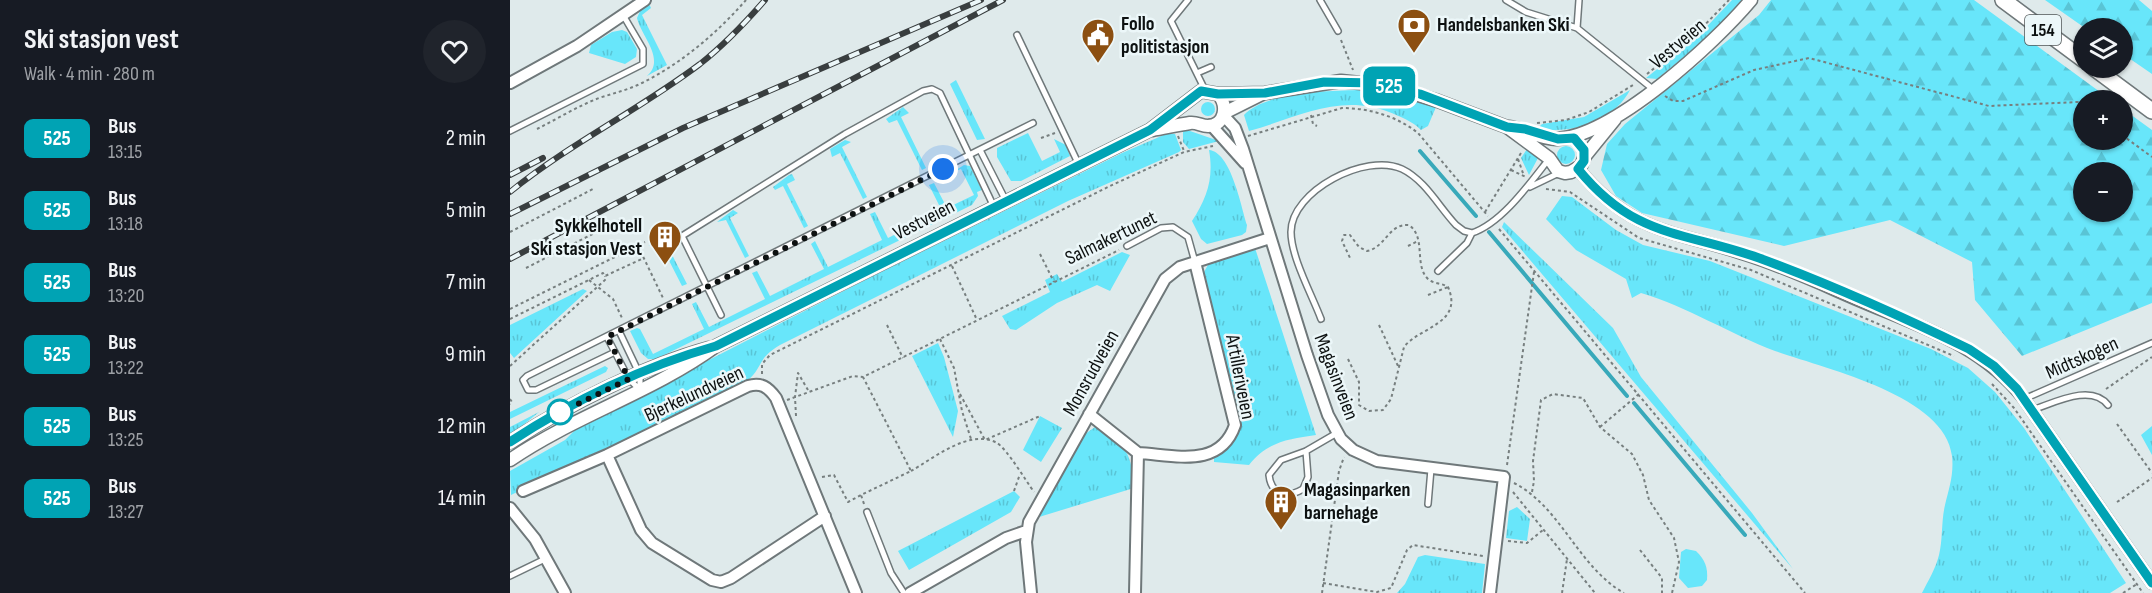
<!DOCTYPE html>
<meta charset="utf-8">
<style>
:root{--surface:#171b24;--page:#20242c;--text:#f1f3f6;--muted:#9ea1a6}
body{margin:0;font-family:"Sofia Sans Condensed",sans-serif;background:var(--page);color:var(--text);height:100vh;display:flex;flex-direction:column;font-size:22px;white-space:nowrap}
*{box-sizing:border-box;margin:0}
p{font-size:20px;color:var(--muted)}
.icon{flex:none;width:33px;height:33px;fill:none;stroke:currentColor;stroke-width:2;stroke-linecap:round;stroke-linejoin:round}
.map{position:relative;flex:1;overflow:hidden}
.details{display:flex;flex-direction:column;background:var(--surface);width:510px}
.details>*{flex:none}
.badge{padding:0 12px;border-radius:9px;font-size:21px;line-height:39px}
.fabs{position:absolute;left:1563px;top:18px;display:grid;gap:12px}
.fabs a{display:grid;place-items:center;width:60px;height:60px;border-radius:50%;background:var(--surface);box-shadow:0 2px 4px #0004;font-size:30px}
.you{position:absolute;width:30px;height:30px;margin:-15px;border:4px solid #fff;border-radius:50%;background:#1a73e8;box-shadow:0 0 0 9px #1a73e833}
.map>.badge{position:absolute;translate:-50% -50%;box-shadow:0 0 0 3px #fff}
.round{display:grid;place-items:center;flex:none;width:63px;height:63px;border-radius:32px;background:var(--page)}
.headline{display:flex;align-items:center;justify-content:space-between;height:102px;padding:0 24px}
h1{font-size:28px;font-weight:700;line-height:45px}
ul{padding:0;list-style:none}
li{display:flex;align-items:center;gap:18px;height:72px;padding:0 24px}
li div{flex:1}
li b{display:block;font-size:22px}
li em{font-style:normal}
li .badge{min-width:66px;font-weight:700;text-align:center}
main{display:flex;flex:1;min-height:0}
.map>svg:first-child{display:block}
.grass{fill:url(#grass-tufts)}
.forest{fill:url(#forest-firs);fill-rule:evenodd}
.pitch{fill:#68e6fa}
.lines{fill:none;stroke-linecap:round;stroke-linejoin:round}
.stream{stroke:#38a9ba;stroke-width:4}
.service-casing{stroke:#6f787a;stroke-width:8}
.minor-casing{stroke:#6f787a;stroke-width:14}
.tertiary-casing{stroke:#6f787a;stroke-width:15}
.primary-casing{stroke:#6f787a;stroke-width:18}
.path{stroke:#777f7f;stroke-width:2;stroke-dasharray:3 3;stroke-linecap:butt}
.service{stroke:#fff;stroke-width:5}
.minor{stroke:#fff;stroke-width:10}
.tertiary{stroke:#fff;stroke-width:12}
.primary{stroke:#fff;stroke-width:15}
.rail-casing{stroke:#393e3f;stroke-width:6}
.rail{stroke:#ecf7f9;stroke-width:4;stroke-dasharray:11;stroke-linecap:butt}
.line-casing{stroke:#fff;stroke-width:14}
.line{stroke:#00a3b4;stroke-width:9}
.walk{stroke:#0d1111;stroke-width:6;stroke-dasharray:0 10.8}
.stop-dot{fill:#fff;stroke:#00a3b4;stroke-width:3}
.labels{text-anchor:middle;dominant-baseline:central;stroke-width:5;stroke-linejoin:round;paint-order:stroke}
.shield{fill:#ecf7f9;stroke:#505657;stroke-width:1.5}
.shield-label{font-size:18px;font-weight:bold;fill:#0d1111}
.poi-label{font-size:20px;font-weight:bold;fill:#0d1111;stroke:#ecf7f9;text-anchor:start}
.street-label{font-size:20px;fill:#0d1111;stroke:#ecf7f9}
</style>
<main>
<section class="details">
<div class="headline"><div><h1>Ski stasjon vest</h1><p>Walk · 4 min · 280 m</p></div><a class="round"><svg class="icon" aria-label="heart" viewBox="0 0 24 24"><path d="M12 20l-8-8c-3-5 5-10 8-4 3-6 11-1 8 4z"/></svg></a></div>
<ul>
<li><span class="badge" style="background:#00a3b4;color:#fff">525</span><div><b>Bus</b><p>13:15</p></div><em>2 min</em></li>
<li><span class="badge" style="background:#00a3b4;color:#fff">525</span><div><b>Bus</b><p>13:18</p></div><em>5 min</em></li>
<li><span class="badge" style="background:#00a3b4;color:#fff">525</span><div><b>Bus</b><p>13:20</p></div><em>7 min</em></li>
<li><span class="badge" style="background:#00a3b4;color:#fff">525</span><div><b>Bus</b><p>13:22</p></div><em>9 min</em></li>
<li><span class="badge" style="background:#00a3b4;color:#fff">525</span><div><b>Bus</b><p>13:25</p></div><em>12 min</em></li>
<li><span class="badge" style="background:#00a3b4;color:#fff">525</span><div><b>Bus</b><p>13:27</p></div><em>14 min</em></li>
</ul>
</section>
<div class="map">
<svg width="1642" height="593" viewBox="0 0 1642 593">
<defs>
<pattern id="grass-tufts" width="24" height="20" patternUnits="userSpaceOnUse" patternTransform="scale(1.5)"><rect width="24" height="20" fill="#68e6fa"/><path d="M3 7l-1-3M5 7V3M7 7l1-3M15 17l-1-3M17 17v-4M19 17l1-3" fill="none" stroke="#59c4d5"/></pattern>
<pattern id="forest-firs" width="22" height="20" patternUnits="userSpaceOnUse" patternTransform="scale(1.5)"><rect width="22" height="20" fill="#68e6fa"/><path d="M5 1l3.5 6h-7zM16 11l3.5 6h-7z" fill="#59c4d5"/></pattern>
</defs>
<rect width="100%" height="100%" fill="#dfeaeb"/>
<path class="grass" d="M1222 0H1232L1204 32 1147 79 1136 78 1185 39Z
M139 4 141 8 132 15 157 65 137 76C156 59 131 36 127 18L130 11Z
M112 30 117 32 127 49 126 57 115 64 79 53 81 45 102 32Z
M446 80 448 84 475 139 467 140 440 84Z
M847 90 884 95 926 107 918 126 911 130C902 121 891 117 879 112 829 93 787 118 739 131L734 115C755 92 817 91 847 90Z
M1120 90C1105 120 1060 136 1028 128L1032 124 1074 117Z
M691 109a7 7 0 1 1 14 0a7 7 0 1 1-14 0Z
M393 107 399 113 391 117 416 168 412 170 387 120 379 123 376 119Z
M673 131H680L709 141 679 149 673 142Z
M518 133 532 161 550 152 544 139 556 145 560 156 511 181H501L487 157V148Z
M656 134H665L671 150 669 152 558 201 270 345C246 359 254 367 236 382L1 495 0 471 55 440 68 427 365 275 612 153Z
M335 140 341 142 332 147 357 197 353 199 330 153 322 157 320 149Z
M1047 155a9 9 0 1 1 18 0a9 9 0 1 1-18 0Z
M1017 149 1028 158 1019 175 1011 158Z
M699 150C721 152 731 206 737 225L736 232 732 235 697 244 691 239 682 221C697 198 704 178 699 150Z
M454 165 460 166 472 190 467 192 468 196 462 205 146 359H138L131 353 120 331 127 328 130 329 143 354 194 329 182 304 186 302 199 327 255 299 242 273 247 271 260 296 314 269 301 244 305 241 318 267 372 240 360 214 365 212 378 238 432 211 419 185 424 183 437 208 464 195 451 169 443 172Z
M279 175 282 174 285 180 277 184 298 226 294 228 273 186 265 190 263 187Z
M1052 196 1062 197 1106 230 1133 245 1200 261 1421 349 1458 368 1485 392 1514 428 1616 583 1600 593H1412C1418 581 1426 568 1429 555 1433 539 1431 522 1435 505 1439 488 1444 475 1442 456 1435 395 1315 369 1265 351 1220 334 1178 307 1131 293L1122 298 1116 279 1066 250 1036 219Z
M223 210 228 213 220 218 239 256 235 258 216 220 207 222Z
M994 222 1103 328 1131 377 1242 513 1283 569 1003 240 992 227Z
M162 231 164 239 156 243 177 284 172 286 149 241 138 246Z
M745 248 806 435C778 439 757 442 739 465L704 462V457C723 446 729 439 729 417L694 272 699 263Z
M612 252 620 255 600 291 587 285 547 303 506 330 500 329 492 316 540 292 535 280 547 274 552 282Z
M73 289 77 291 4 358 0 353V325Z
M428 343 434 357 448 411 443 437 402 356Z
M95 366 98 368 96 372 0 419V412Z
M29 412 0 436V427Z
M530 416 552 428 531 462 513 450Z
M1642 426V455L1631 435Z
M585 427C615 438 623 458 624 488L529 517 575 434Z
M504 491 510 497 501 512 399 570 388 551Z
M1007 507 1020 519 1017 541 996 538 999 511Z
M915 555 975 564 972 593H887L895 584 908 557Z"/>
<path class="forest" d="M1261 0H1464L1601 100H1574V140H1612L1613 109 1642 130V303L1512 356 1465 300 1462 262 1380 220 1274 246 1132 213 1106 196 1091 170 1097 144 1115 124 1249 15ZM1612 172V212H1574V172Z
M1535 0H1629L1642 11V74L1613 54 1612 28H1575Z"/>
<path class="pitch" d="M1176 549 1186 551C1195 560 1198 567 1197 580L1192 586 1178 588 1169 578 1171 552Z"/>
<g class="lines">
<path class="stream" d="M910 151 966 216
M979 232 1117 396
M1124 403 1235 535"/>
<g class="service-casing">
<path id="service" d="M678 0 661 21 695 90
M810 0 828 31
M996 0 1016 12 1067 28 1144 90
M1067 28 1069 0
M507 35 569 165
M687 73 701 67
M0 131 133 64V49L113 15
M470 150 496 201
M1020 187 1049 173
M617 246 651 228 663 227 678 237 685 262
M928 271 957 243 962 233
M211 315 172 236 335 134 413 91 422 89 430 93 484 207
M811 319C802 295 781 257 781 232 781 191 856 152 892 169 915 180 929 207 946 225L954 231 962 233C992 223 1020 183 1039 159
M109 331 130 375V390
M97 337 119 379 129 389
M105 352 26 390H18L13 380 17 376 523 123
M1514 399 1642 343
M1522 410C1544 403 1581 383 1598 405
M796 451 798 477 793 489C776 499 761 494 759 475L771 460 796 451 827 433
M918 504 921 469
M357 512 381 573 394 593
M0 576 35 559"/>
</g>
<g class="minor-casing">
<path id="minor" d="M0 83 67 46 135 0
M713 115 725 128 733 149 797 355 818 415 831 439 843 450 867 461 994 477 980 593
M701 125 735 163
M1068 169C1121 233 1161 230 1234 254 1273 266 1311 284 1348 300 1409 326 1472 345 1514 399L1642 583
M579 414 628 453 625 593
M628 453C665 455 710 469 725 425L685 262
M97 455 131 530 142 543 202 580 211 582 221 578 315 516
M13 491 97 455 238 386C251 382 258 387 266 398L346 593
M0 508 25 539 55 593
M400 593 496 538 516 531
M521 593 516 542 519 522 655 279 670 267 760 238"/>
</g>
<g class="tertiary-casing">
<path id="tertiary" d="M714 113 754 93
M999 127C1014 129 1034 140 1047 139 1104 136 1205 43 1241 0
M642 130C654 128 667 125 680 123 687 122 691 126 698 126 716 125 718 105 708 94
M0 442C57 405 134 366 199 348
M0 460C66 415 143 392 206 346L640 130 691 91 708 94 755 93 831 81 879 86 928 101 997 127 1039 158 1048 171 1055 173 1061 172 1071 166 1075 156 1105 119"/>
</g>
<g class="primary-casing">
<path id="primary" d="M1493 0 1574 60
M1584 68 1642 111"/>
</g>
<path class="path" d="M831 40 843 70
M1137 74 1182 38 1219 0
M1155 96 1163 101H1173L1244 70 1299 58 1479 106 1568 102 1574 106
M801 115 803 124 807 126
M1027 123 1056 120 1079 112 1123 85
M27 129C47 119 68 106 89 98 104 93 118 90 132 83 172 63 207 33 236 0
M1612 135 1642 157
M668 136 674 151
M738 136 832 108C858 108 887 116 908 133L978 216
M531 138 545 133
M1008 159 1014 176
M1001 170 1016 177
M1036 189 1060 192 1129 238 1241 270 1444 356
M975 212 1011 153
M989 229 1295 593
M0 232 83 189
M128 246 153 298
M898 246 908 241
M530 254 544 282
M442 266 467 320
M16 268 112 219
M79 280 103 299 112 318
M918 295 938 287
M0 309 135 242
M0 319 93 273 95 276 134 258
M377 325 393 358
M869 325 888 366
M430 339 444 368 452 411 461 439
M838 359 849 382V405L859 411 873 410 881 399 894 347C909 327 954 324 938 287 932 283 925 284 919 280 903 266 917 238 899 225 879 223 875 248 857 251L849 247 840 235H834L832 241 841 260
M0 366 96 279 95 276
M252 374V364L260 355 598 187 674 152 703 146
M1482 384 1504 408 1633 593
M1596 389 1642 357
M450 394 475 440 530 416
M0 399 2 402 0 404
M277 400 343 376 353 377
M286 416 285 397 288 373 298 390
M1607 424 1642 473
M1090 427 1129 394
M997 465 1024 272
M401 471C424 458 460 428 487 443 497 449 516 481 524 492
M312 477 324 475 338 502 351 495
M1004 483C1051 507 1068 567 1114 593
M504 491 510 474
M1003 492 1085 593
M1022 492 1024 481 1023 461 1031 400 1043 394 1073 398 1090 427 1122 454 1133 475 1139 500 1164 538 1169 562 1162 593
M1607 502 1642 478
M354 504 351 495 401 471 353 377 609 250
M998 541 1017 543 1033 530
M1130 550 1152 578V593
M813 583 867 592 881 588 897 550 903 545 973 556
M812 593 829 471 834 457
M1052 593 1057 559
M1613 593 1627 584"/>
<use href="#service" class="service"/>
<use href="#minor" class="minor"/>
<use href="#tertiary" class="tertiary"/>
<use href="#primary" class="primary"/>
<g class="rail-casing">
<path id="rail" d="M0 175 33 158
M0 192C59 144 129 110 190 64 214 45 235 23 255 0
M0 214 173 128 471 0
M0 259 493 0"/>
</g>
<use href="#rail" class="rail"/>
</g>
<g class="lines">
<g class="line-casing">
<path id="line" d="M0 442C62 401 135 366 206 346L640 130 691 91 708 94 755 93 814 82 866 83 910 94 997 127 1015 129 1048 139 1064 138 1074 150V161L1068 169C1124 238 1172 231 1249 258 1320 284 1391 316 1459 349L1484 366 1507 389 1642 583"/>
</g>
<use href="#line" class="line"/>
<path class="walk" d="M50 412 45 415 119 379 97 337 433 169"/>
</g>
<defs>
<g id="bank-pin" transform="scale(1.725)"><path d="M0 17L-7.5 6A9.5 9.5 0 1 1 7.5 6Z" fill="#8c4f11" stroke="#ecf7f9"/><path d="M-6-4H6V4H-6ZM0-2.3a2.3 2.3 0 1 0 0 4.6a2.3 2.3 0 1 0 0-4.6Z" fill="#fff"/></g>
<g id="civic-pin" transform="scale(1.725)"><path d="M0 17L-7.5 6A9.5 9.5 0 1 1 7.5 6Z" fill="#8c4f11" stroke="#ecf7f9"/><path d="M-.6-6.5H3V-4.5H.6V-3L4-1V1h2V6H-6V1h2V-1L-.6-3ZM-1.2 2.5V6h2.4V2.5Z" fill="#fff"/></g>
<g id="building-pin" transform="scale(1.725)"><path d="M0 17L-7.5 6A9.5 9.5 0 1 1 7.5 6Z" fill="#8c4f11" stroke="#ecf7f9"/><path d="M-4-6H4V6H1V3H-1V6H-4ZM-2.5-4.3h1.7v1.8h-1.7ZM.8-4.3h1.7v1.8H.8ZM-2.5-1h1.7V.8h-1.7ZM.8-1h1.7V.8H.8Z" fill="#fff"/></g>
</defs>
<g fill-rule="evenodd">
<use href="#bank-pin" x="904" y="25"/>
<use href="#civic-pin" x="588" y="35"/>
<use href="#building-pin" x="155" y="237"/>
<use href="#building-pin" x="771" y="502"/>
</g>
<circle class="stop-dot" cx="50" cy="412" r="12"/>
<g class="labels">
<rect class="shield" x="1515" y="15" width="36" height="30" rx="4.5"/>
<g class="shield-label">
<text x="1533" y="30">154</text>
</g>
<g class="poi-label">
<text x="611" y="24">Follo<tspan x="611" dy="23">politistasjon</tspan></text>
<text x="927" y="25">Handelsbanken Ski</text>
<text x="132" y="226" text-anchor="end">Sykkelhotell<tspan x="132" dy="23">Ski stasjon Vest</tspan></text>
<text x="794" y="490">Magasinparken<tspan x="794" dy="23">barnehage</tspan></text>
</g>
<g class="street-label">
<text transform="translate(1168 44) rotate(-40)">Vestveien</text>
<text transform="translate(414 220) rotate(-27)">Vestveien</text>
<text transform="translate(601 238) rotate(-26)">Salmakertunet</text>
<text transform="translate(1572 358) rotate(-24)">Midtskogen</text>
<text transform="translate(581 373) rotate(-61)">Monsrudveien</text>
<text transform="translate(730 377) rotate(79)">Artilleriveien</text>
<text transform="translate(826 377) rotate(69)">Magasinveien</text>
<text transform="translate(184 394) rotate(-25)">Bjerkelundveien</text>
</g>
</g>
</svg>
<div class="fabs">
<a><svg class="icon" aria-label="layers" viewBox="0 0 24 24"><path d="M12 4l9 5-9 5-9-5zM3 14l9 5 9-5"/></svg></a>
<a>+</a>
<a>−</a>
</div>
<div class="you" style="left:433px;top:169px"></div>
<b class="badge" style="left:879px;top:86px;background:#00a3b4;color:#fff">525</b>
</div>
</main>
